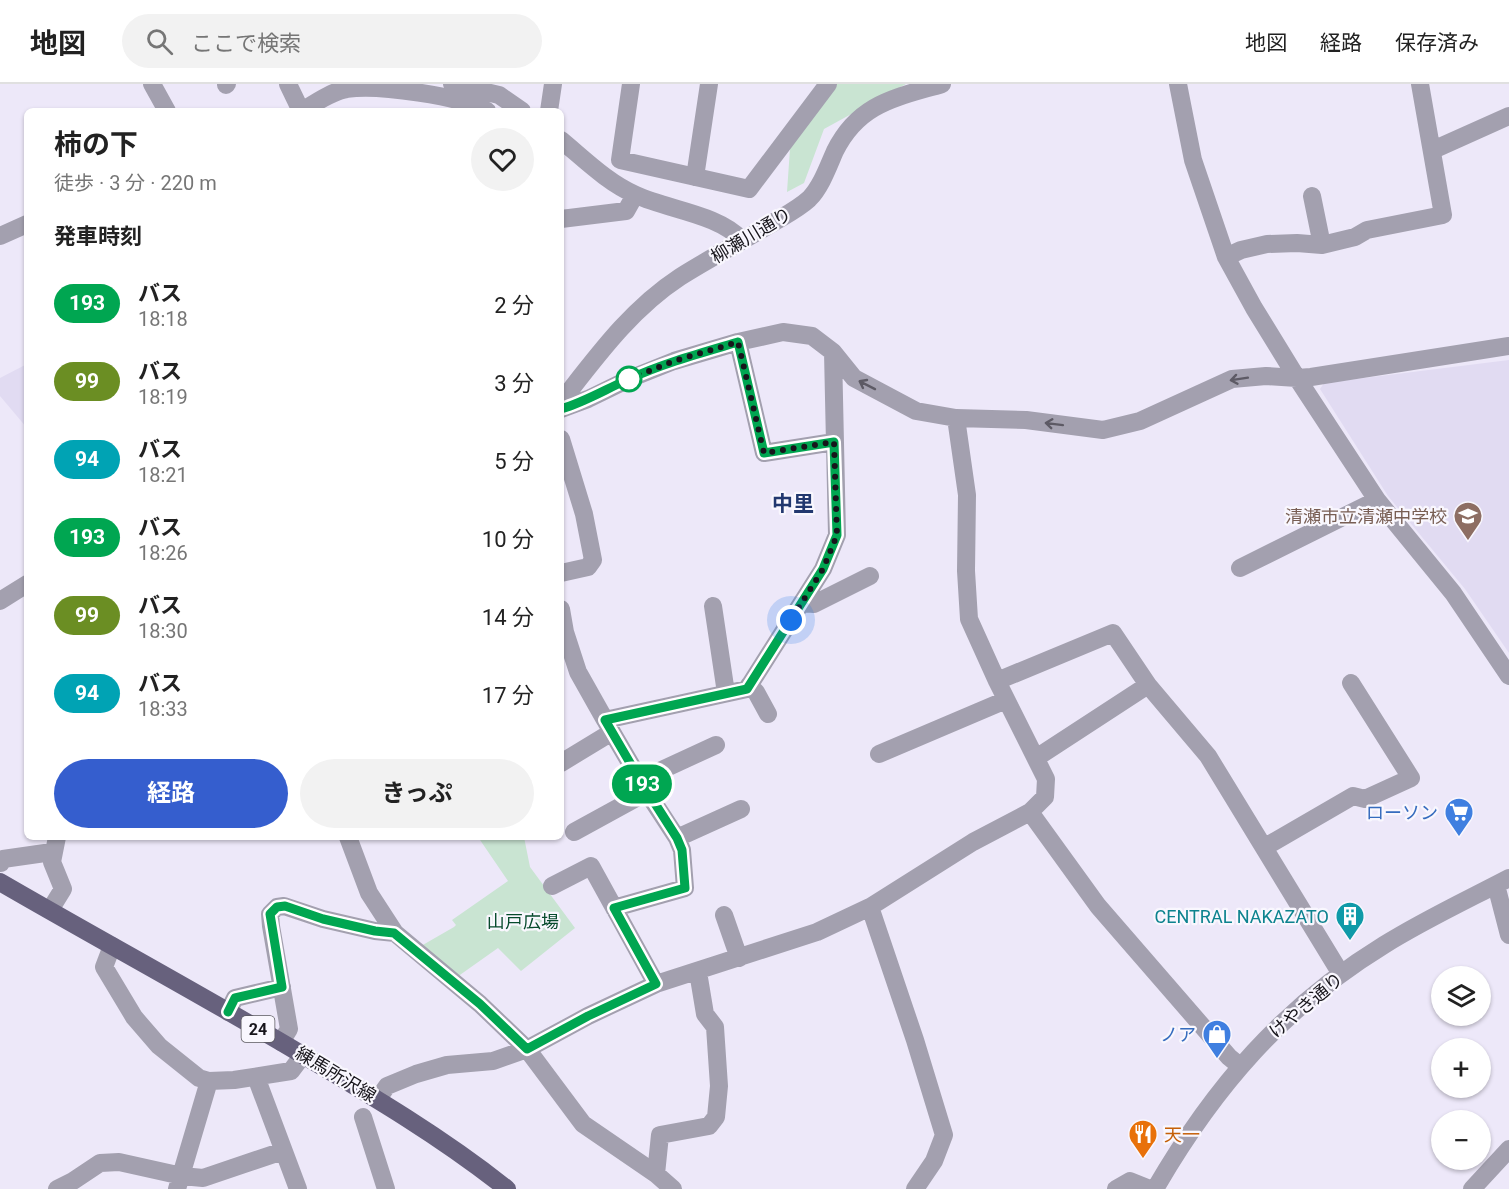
<!DOCTYPE html>
<html lang="ja">
<meta charset="utf-8">
<style>
:root{--surface:#fff;--page:#f2f2f2;--text:#222;--muted:#767676;--line:#e0e0e0;--accent:#355ece}
body{margin:0;font-family:Roboto,"Noto Sans JP",sans-serif;background:var(--page);color:var(--text);height:100vh;display:flex;flex-direction:column;font-size:22px;white-space:nowrap}
*{box-sizing:border-box;margin:0}
p{font-size:20px;color:var(--muted)}
.icon{flex:none;width:33px;height:33px;fill:none;stroke:currentColor;stroke-width:2;stroke-linecap:round;stroke-linejoin:round}
.map{position:relative;flex:1;overflow:hidden}
.drawer{position:absolute;left:24px;top:24px;width:540px;height:732px;display:flex;flex-direction:column;background:var(--surface);border-radius:9px;box-shadow:0 2px 4px #0004}
.drawer>*{flex:none}
.badge{padding:0 12px;border-radius:20px;font-size:21px;line-height:39px}
.buttons{position:absolute;left:1431px;top:882px;display:grid;gap:12px}
.buttons a{display:grid;place-items:center;width:60px;height:60px;border-radius:50%;background:var(--surface);box-shadow:0 2px 4px #0004;font-size:30px}
.you{position:absolute;width:30px;height:30px;margin:-15px;border:4px solid #fff;border-radius:50%;background:#1a73e8;box-shadow:0 0 0 9px #1a73e833}
.map>.badge{position:absolute;translate:-50% -50%;box-shadow:0 0 0 3px #fff}
h2{padding:0 30px;font-size:22px;line-height:54px}
.round{display:grid;place-items:center;flex:none;width:63px;height:63px;border-radius:32px;background:var(--page)}
.summary{display:flex;align-items:center;justify-content:space-between;height:102px;padding:0 30px}
h1{font-size:28px;font-weight:700;line-height:45px}
.cta{display:flex;gap:12px;margin-top:auto;padding:12px 30px}
.cta a{flex:1;height:69px;border-radius:36px;background:var(--accent);color:#fff;font-size:24px;font-weight:700;line-height:69px;text-align:center}
.cta a+a{background:var(--page);color:var(--text)}
ul{padding:0;list-style:none}
li{display:flex;align-items:center;gap:18px;height:78px;padding:0 30px}
li div{flex:1}
li b{display:block;font-size:22px}
li em{font-style:normal}
li .badge{min-width:66px;font-weight:700;text-align:center}
header{display:flex;align-items:center;gap:36px;box-sizing:border-box;height:84px;padding:0 30px;background:var(--surface);border-bottom:2px solid var(--line)}
header strong{font-size:28px}
nav{display:flex;gap:33px;margin-inline-start:auto;font-size:21px}
.search{width:420px;height:54px;background:var(--page);display:flex;align-items:center;gap:15px;box-sizing:border-box;padding:0 21px;border-radius:33px;color:var(--muted);font-size:22px}
.map>svg:first-child{display:block}
.built{fill:#e1dbf2}
.green{fill:#c9e4d2}
.lines{fill:none;stroke-linecap:round;stroke-linejoin:round}
.minor{stroke:#a3a0af;stroke-width:18}
.major{stroke:#67617d;stroke-width:18}
.oneway{stroke:#5d5a65}
.line-casing{stroke:#fff;stroke-width:14}
.line{stroke:#00a651;stroke-width:9}
.walk{stroke:#17151b;stroke-width:6;stroke-dasharray:0 10.8}
.stop-dot{fill:#fff;stroke:#00a651;stroke-width:3}
.labels{text-anchor:middle;dominant-baseline:central;stroke-width:4.5;stroke-linejoin:round;paint-order:stroke}
.shield{fill:#f9f7fe;stroke:#5b595f;stroke-width:1.5}
.shield-label{font-size:16px;font-weight:bold;fill:#17151b}
.street-label{font-size:18px;fill:#17151b;stroke:#f9f7fe}
.education-label{font-size:18px;fill:#785e54;stroke:#f9f7fe;text-anchor:end}
.shop-label{font-size:18px;fill:#366cbe;stroke:#f9f7fe;text-anchor:end}
.culture-label{font-size:18px;fill:#0d838f;stroke:#f9f7fe;text-anchor:end}
.park-label{font-size:18px;fill:#074b2d;stroke:#f9f7fe}
.food-label{font-size:18px;fill:#c56008;stroke:#f9f7fe;text-anchor:start}
.quarter-label{font-size:21px;font-weight:bold;fill:#22386f;stroke:#f9f7fe}
</style>
<header>
<strong>地図</strong>
<div class="search"><svg class="icon" aria-label="search" viewBox="0 0 24 24"><circle cx="10" cy="10" r="6"/><path d="M15 15l6 6"/></svg>ここで検索</div>
<nav><a>地図</a><a>経路</a><a>保存済み</a></nav>
</header>
<div class="map">
<svg width="1509" height="1105" viewBox="0 0 1509 1105">
<rect width="100%" height="100%" fill="#ede8f9"/>
<path class="built" d="M1509 276V569L1465 505 1388 412 1320 305 1324 299Z
M27 280V344L0 312V294Z"/>
<path class="green" d="M830 0H906L824 45 804 99 787 108 791 50Z
M478 753H524L530 783 575 844 521 887 498 864 457 893 421 862 454 843 456 841 452 836 508 797Z"/>
<g class="lines">
<path class="minor" d="M152 0 167 27
M288 0 301 27
M452 0 499 11 522 27
M631 0 620 76 749 105 828 0
M1178 0 1193 76 1226 173 1254 224 1297 294 1377 416 1453 509 1509 592
M226 1 227 0
M301 27C315 20 331 7 347 5 376 0 462 12 487 27
M549 27 553 0
M561 56C584 75 608 99 636 111 669 126 718 130 742 156
M1433 66 1509 32
M695 93 709 0
M1312 112 1322 161
M561 135 626 127 635 111
M0 152 27 140
M1226 173 1241 166 1267 160 1297 159 1322 161 1355 153 1367 146 1443 131 1420 0
M738 258 764 369 834 358
M561 318C597 272 631 225 680 193 710 174 741 158 771 140 784 132 798 125 809 115 821 103 828 83 835 67 859 19 895 14 942 0
M561 325 588 315 629 295 674 277 738 258 783 248 812 252 833 268 854 294 916 327 956 334 1026 336 1103 346 1140 337 1232 295 1266 292 1297 294 1311 293 1509 262
M561 355 584 430 593 476 588 483 561 489
M1240 484 1377 416
M0 517 27 500
M802 519 814 520 870 492
M713 522 726 609
M561 525 565 548 578 588 605 636 747 605 823 485 837 451 833 268
M997 597 1113 549 1148 601 1208 672 1341 890
M749 601 756 608 768 630
M605 636 647 708 677 754 682 766 685 804 614 824
M879 670 1006 616
M1036 674 1148 601
M561 679 612 648
M640 696 716 661
M1030 728 1098 822 1229 973 1240 982
M574 748 647 708
M348 753 369 809 395 849 480 920 527 965 583 1040 656 1090 673 1105
M677 754 741 725
M1265 763 1353 712 1365 715 1411 694 1351 599
M1 779 3 775 52 768
M1496 801 1509 851
M552 802 591 782 656 900
M870 823 915 956 944 1051 934 1077 915 1105
M50 826 63 805 52 778 57 753
M724 831 739 874
M112 862 104 883 134 933 159 962 199 994 209 997 234 996 291 987 303 971
M228 928 235 914 282 903
M281 958 289 945 271 842 270 830 277 823 284 822 323 835 375 847 395 849
M256 993 298 1105
M378 1015 387 1002 416 990 447 981 493 977 527 965 588 932 656 900 817 848 870 823 973 758 1030 728 1045 713 1046 695 997 597 969 535 966 487 967 411 956 334
M363 1033 386 1105
M656 1090 660 1051 709 1042 716 1033 719 1002 715 943 705 930 698 888
M57 1105 73 1097 100 1079 119 1078 182 1092 203 1094 283 1067
M177 1105 209 997
M1116 1105 1130 1097 1150 1105
M1155 1105C1214 1003 1283 923 1384 861 1424 836 1467 816 1509 794
M1472 1105 1509 1065"/>
<path class="major" d="M0 798C100 856 202 911 301 970 372 1012 443 1054 507 1105"/>
</g>
<defs><path id="oneway-shaft" d="M-6 0H5M1.5-3L5.5 0L1.5 3" fill="none" stroke-width="1.6" stroke-linecap="round" stroke-linejoin="round" transform="scale(1.5)"/></defs>
<g class="oneway">
<use href="#oneway-shaft" transform="translate(1239 295) rotate(171)"/>
<use href="#oneway-shaft" transform="translate(867 301) rotate(-153)"/>
<use href="#oneway-shaft" transform="translate(1054 340) rotate(-173)"/>
</g>
<g class="lines">
<g class="line-casing">
<path id="line" d="M228 928 235 914 282 903 270 830 277 823 285 822 323 835 375 847 394 849 480 920 527 965 588 932 656 900 614 824 685 804 682 766 677 754 640 696 605 636 747 605 823 485 837 451 834 358 764 369 738 258C701 269 664 279 629 295 606 305 585 318 561 325"/>
</g>
<use href="#line" class="line"/>
<path class="walk" d="M629 295 674 277 738 258 764 369 834 358 837 451 823 485 791 536"/>
</g>
<defs>
<g id="school-pin" transform="scale(1.5)"><path d="M0 17L-7.5 6A9.5 9.5 0 1 1 7.5 6Z" fill="#8d6e63" stroke="#f9f7fe"/><path d="M0-5L7-2L0 1L-7-2ZM-4 1L0 2.5L4 1V4Q0 6-4 4Z" fill="#fff"/></g>
<g id="supermarket-pin" transform="scale(1.5)"><path d="M0 17L-7.5 6A9.5 9.5 0 1 1 7.5 6Z" fill="#3f7fe0" stroke="#f9f7fe"/><path d="M-6-5.5h2.5l.6 2H6L4.5 2H-2.5L-4.4-4H-6ZM-1.5 3.2a1.3 1.3 0 1 0 .1 0ZM3 3.2a1.3 1.3 0 1 0 .1 0Z" fill="#fff"/></g>
<g id="building-pin" transform="scale(1.5)"><path d="M0 17L-7.5 6A9.5 9.5 0 1 1 7.5 6Z" fill="#0f9aa8" stroke="#f9f7fe"/><path d="M-4-6H4V6H1V3H-1V6H-4ZM-2.5-4.3h1.7v1.8h-1.7ZM.8-4.3h1.7v1.8H.8ZM-2.5-1h1.7V.8h-1.7ZM.8-1h1.7V.8H.8Z" fill="#fff"/></g>
<g id="shop-pin" transform="scale(1.5)"><path d="M0 17L-7.5 6A9.5 9.5 0 1 1 7.5 6Z" fill="#3f7fe0" stroke="#f9f7fe"/><path d="M-5-2.5h2.3a2.7 3.5 0 0 1 5.4 0H5L5.5 6h-11ZM-1.5-2.5h3a1.5 2.3 0 0 0-3 0Z" fill="#fff"/></g>
<g id="restaurant-pin" transform="scale(1.5)"><path d="M0 17L-7.5 6A9.5 9.5 0 1 1 7.5 6Z" fill="#e8710a" stroke="#f9f7fe"/><path d="M-5-6h1v4h1v-4h1v4h1v-4h1v5L-1.5 .5V6h-2V.5L-5-1ZM5-6V6H3V1.5H1.5Q1.5-4 5-6Z" fill="#fff"/></g>
</defs>
<g fill-rule="evenodd">
<use href="#school-pin" x="1468" y="432"/>
<use href="#supermarket-pin" x="1459" y="728"/>
<use href="#building-pin" x="1350" y="832"/>
<use href="#shop-pin" x="1217" y="950"/>
<use href="#restaurant-pin" x="1143" y="1050"/>
</g>
<circle class="stop-dot" cx="629" cy="295" r="12"/>
<g class="labels">
<rect class="shield" x="241.5" y="932" width="33" height="26" rx="4.5"/>
<g class="shield-label">
<text x="258" y="945">24</text>
</g>
<g class="street-label">
<text transform="translate(751 151) rotate(-31)">柳瀬川通り</text>
<text transform="translate(1306 921) rotate(-40)">けやき通り</text>
<text transform="translate(336 990) rotate(31)">練馬所沢線</text>
</g>
<g class="education-label">
<text x="1447" y="432">清瀬市立清瀬中学校</text>
</g>
<g class="shop-label">
<text x="1438" y="728">ローソン</text>
<text x="1196" y="950">ノア</text>
</g>
<g class="culture-label">
<text x="1329" y="832">CENTRAL NAKAZATO</text>
</g>
<g class="park-label">
<text x="523" y="837">山戸広場</text>
</g>
<g class="food-label">
<text x="1164" y="1050">天一</text>
</g>
<g class="quarter-label">
<text x="793" y="420">中里</text>
</g>
</g>
</svg>
<div class="buttons">
<a><svg class="icon" aria-label="layers" viewBox="0 0 24 24"><path d="M12 4l9 5-9 5-9-5zM3 14l9 5 9-5"/></svg></a>
<a>+</a>
<a>−</a>
</div>
<div class="you" style="left:791px;top:536px"></div>
<b class="badge" style="left:642px;top:700px;background:#00a651;color:#fff">193</b>
<section class="drawer">
<div class="summary"><div><h1>柿の下</h1><p>徒歩 · 3 分 · 220 m</p></div><a class="round"><svg class="icon" aria-label="heart" viewBox="0 0 24 24"><path d="M12 20l-8-8c-3-5 5-10 8-4 3-6 11-1 8 4z"/></svg></a></div>
<h2>発車時刻</h2>
<ul>
<li><span class="badge" style="background:#00a651;color:#fff">193</span><div><b>バス</b><p>18:18</p></div><em>2 分</em></li>
<li><span class="badge" style="background:#6b8e23;color:#fff">99</span><div><b>バス</b><p>18:19</p></div><em>3 分</em></li>
<li><span class="badge" style="background:#00a3b4;color:#fff">94</span><div><b>バス</b><p>18:21</p></div><em>5 分</em></li>
<li><span class="badge" style="background:#00a651;color:#fff">193</span><div><b>バス</b><p>18:26</p></div><em>10 分</em></li>
<li><span class="badge" style="background:#6b8e23;color:#fff">99</span><div><b>バス</b><p>18:30</p></div><em>14 分</em></li>
<li><span class="badge" style="background:#00a3b4;color:#fff">94</span><div><b>バス</b><p>18:33</p></div><em>17 分</em></li>
</ul>
<div class="cta"><a>経路</a><a>きっぷ</a></div>
</section>
</div>
